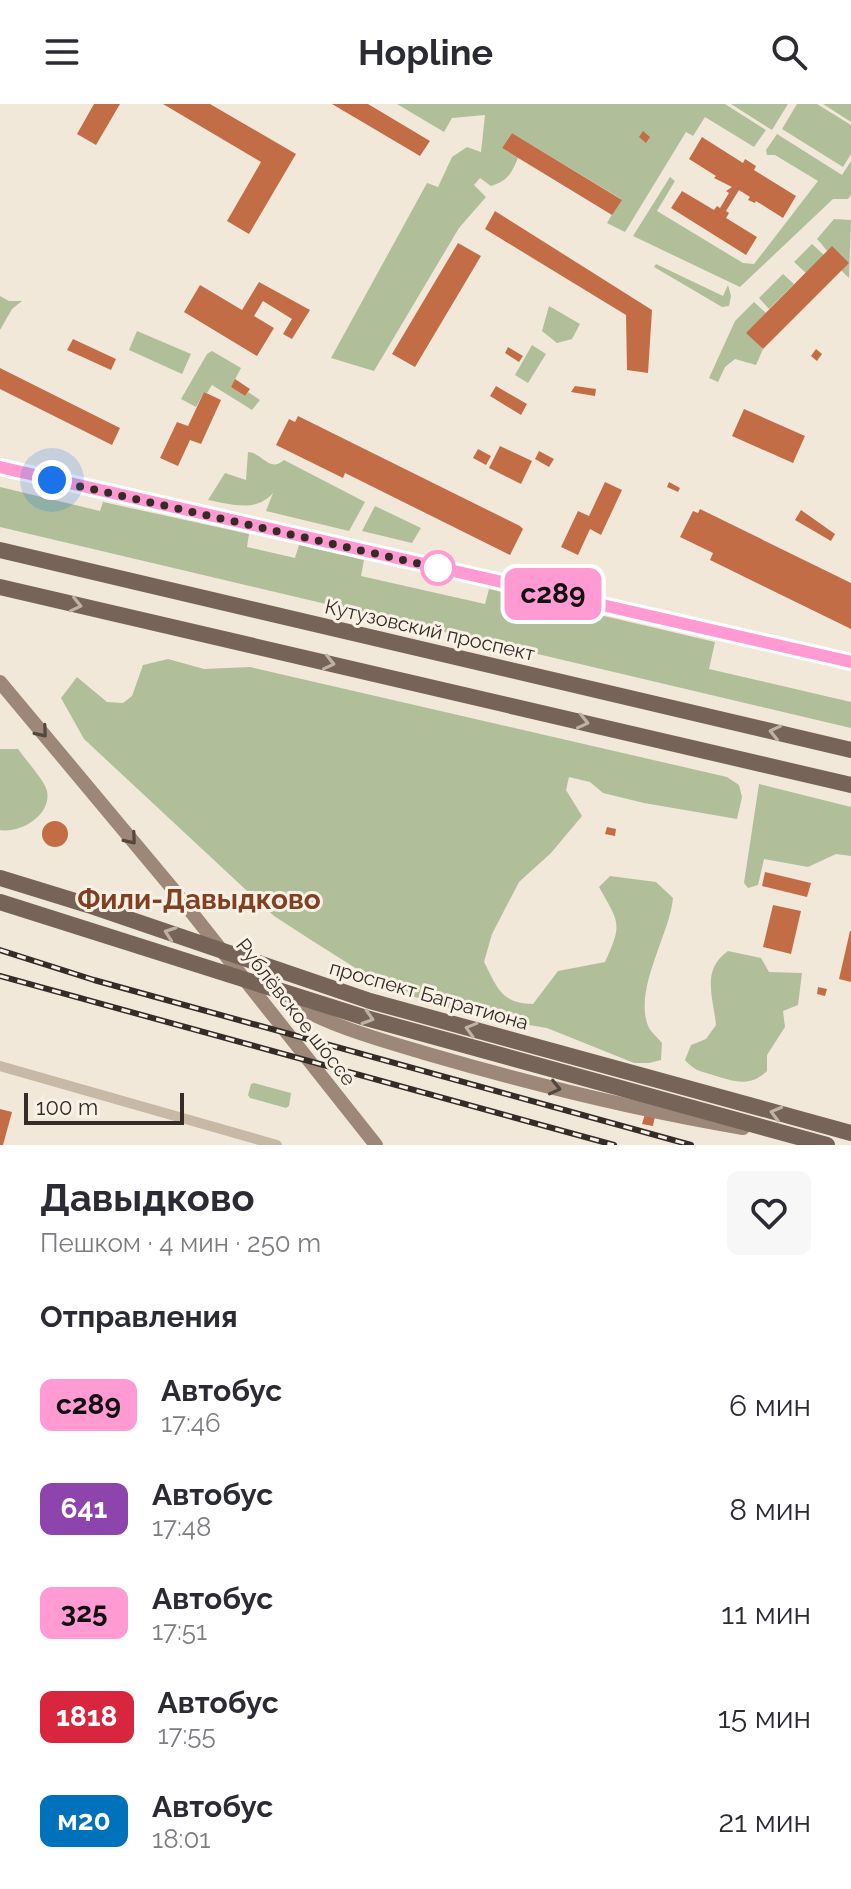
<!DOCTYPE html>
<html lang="ru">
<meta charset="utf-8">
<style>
:root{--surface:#fff;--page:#f7f7f7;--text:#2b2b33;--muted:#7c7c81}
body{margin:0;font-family:Raleway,sans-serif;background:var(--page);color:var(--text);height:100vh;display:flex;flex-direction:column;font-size:30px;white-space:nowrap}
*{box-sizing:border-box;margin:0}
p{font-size:26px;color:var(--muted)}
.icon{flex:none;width:44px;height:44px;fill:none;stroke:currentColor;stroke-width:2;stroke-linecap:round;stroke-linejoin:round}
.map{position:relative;height:1041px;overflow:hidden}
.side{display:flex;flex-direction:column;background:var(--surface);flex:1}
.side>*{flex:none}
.badge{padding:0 16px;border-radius:12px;font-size:28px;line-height:52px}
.scale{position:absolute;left:24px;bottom:20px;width:160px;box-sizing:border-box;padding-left:8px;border:4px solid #352c27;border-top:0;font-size:22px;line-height:28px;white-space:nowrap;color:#352c27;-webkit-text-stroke:6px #f9f1e6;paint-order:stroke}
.you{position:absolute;width:40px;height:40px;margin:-20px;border:6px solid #fff;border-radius:50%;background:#1a73e8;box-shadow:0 0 0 12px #1a73e833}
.map>.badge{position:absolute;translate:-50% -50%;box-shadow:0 0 0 4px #fff}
h2{padding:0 40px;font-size:30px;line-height:72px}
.round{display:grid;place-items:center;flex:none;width:84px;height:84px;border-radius:12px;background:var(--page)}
.headline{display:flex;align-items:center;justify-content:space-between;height:136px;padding:0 40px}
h1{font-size:38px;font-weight:700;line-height:60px}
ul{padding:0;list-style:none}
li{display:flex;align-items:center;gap:24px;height:104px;padding:0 40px}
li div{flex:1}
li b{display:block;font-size:30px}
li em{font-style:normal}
li .badge{min-width:88px;font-weight:700;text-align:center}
header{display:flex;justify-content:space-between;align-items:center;height:104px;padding:0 40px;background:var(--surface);font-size:36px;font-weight:700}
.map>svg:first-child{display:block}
.green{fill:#b0bf9a}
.building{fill:#c36d46}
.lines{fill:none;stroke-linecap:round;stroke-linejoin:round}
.street{stroke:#c8b8a6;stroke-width:10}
.secondary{stroke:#9c8778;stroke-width:14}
.primary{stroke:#766458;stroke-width:16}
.rail-casing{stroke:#352c27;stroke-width:6}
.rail{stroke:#f9f1e6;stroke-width:3;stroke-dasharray:9;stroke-linecap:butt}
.oneway{stroke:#beb2a6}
.oneway2{stroke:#54473f}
.line-casing{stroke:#fff;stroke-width:18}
.line{stroke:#ff9ad2;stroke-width:12}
.walk{stroke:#352c27;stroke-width:8;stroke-dasharray:0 14.4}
.stop-dot{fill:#fff;stroke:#ff9ad2;stroke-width:4}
.labels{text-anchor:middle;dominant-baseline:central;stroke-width:6;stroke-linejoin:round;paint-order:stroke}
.street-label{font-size:20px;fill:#352c27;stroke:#f9f1e6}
.district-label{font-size:28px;font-weight:bold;fill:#814022;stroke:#f9f1e6}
</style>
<header><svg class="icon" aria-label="menu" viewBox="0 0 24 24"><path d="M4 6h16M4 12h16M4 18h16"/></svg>Hopline<svg class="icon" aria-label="search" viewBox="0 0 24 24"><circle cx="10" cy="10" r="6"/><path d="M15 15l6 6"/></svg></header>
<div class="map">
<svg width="851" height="1041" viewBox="0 0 851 1041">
<rect width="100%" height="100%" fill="#f1e8da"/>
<path class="green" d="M397 0H725L766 26 754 43 705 13 693 32 686 28 625 128 607 119 621 95 512 29 502 44 518 54C511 70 508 77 491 82L480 74 474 81 486 93 459 124 374 267 331 254 427 79 438 83 452 53 467 43 481 48 485 11 452 14 444 28Z
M731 0H788L772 26Z
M797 0H817L851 21V50L843 63 782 25Z
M823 0H851V18Z
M777 30 842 71 851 57V91L848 95H833L740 183 633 132 670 73 675 77 657 107 743 159 754 160 818 77 775 51H767L766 46Z
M834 115 851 116 849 174C836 163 829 147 817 135Z
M812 140 824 151 806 169 794 158Z
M656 160 723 192 728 181 731 192 729 202 722 203 654 163Z
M783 170 794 180 769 205 759 194Z
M0 192 9 197H22L12 205 0 226Z
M754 198 766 209 747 229 763 245 756 261 735 255 725 263 718 278 709 274 735 217Z
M549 202 580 220 572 235 557 239 542 227Z
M137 227 191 250 182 270 129 246Z
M532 241 546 250 528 279 515 271Z
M212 247 241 264 231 283 245 292 248 288 260 296 252 306 212 281 207 289 204 288 196 303 181 295 207 250Z
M248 348C263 349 269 369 284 356L365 398 349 427 266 407 273 389C256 409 230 400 208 396L225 369 246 376Z
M0 383 100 407 103 398 249 430 247 443 295 454 299 441 364 456 361 472 485 500 489 485 715 538 709 565 851 598V624L0 423Z
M375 402 421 424 412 439 362 427Z
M168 555 204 565 250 563 727 673 739 681 742 693 737 715 644 699 603 689 590 678 569 673 566 686 582 712 551 749 519 778 492 830 484 858C498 885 501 899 533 900L558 867 605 858C623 819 619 819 599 783L610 772 656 778 673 794C670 830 632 888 649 924 652 929 658 934 662 939L661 956 649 959H634L547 924 474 912 387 884 311 836 274 812 84 635 61 594 77 573 107 598 123 599 132 592 143 561Z
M0 645H18C25 655 45 677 47 687 52 711 20 730 0 726Z
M759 680 851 703V752L836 750 808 763 764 755 758 781 748 784 744 779Z
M728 847 761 854 769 868 802 869 798 901 783 907 785 923 767 951V967C749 984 733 977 713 971 700 967 695 967 685 956L691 941 706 935 716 921C713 892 701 866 728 847Z
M254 979 291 989 289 1002 286 1004 250 994 248 991 251 980Z"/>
<path class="building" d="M94 0H120L96 41 77 30Z
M163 0H210L296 50 249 130 227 117 261 58Z
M332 0H368L430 37 420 52Z
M643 27 650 33 646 39 639 33Z
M512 29 622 96 612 111 502 44Z
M702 33 743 59 745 55 756 62 754 66 796 92 783 114 756 97 755 99 748 96 750 93 739 86 726 107 729 109 726 114 757 133 746 151 671 104 682 87 714 106 717 102 720 104 729 89 726 87 732 83 714 74 716 72 689 55Z
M495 107 652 206 648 269 627 266 626 211 485 125Z
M458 139 481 152 415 263 392 250Z
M832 142 849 159 763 245 746 229Z
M259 178 310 206 292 235 283 230 292 215 263 197 254 212 274 224 257 252 184 208 200 181 242 206Z
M73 235 116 255 111 266 67 246Z
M508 243 523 252 519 258 505 249Z
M816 245 822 250 817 257 811 252Z
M0 264 120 324 112 341 0 285Z
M235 275 250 285 245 292 231 283Z
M496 282 527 300 521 311 490 292Z
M575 282 596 285 595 292 571 288Z
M204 288 221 296 201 340 190 336 178 362 160 354 177 318 188 322Z
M744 305 805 332 793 359 732 332Z
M298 312 520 422 523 425 510 451 345 369 343 374 276 341 289 315 295 318Z
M500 342 532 357 521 380 489 364Z
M478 345 491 352 486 361 473 354Z
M539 347 554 355 549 363 535 355Z
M605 378 622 386 601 431 590 425 578 451 561 443 578 407 589 412Z
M669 378 680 384 678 388 667 383Z
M700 405 851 479V525L710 456 713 449 680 433 693 407 698 409Z
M801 406 835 430 831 437 795 416Z
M42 730a13 13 0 1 1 26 0a13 13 0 1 1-26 0Z
M607 723 616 725 615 732 605 730Z
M765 768 811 779 807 793 762 782Z
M773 801 801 807 791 850 763 843Z
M850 827H851V878L839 875Z
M818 883 827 885 825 892 817 890Z
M0 1005 12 1008 3 1041H0Z
M645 1010 655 1012 653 1022 642 1020Z"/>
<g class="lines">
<path class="street" d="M0 962 277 1041"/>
<path class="secondary" d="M0 363 851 558
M0 578 177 790 376 1041
M280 891C320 920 381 936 428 950 531 980 636 1006 743 1024"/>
<path class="primary" d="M0 446 851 646
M0 483 851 681
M0 774 88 801 370 897 851 1029
M0 798 366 914 827 1041"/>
<g class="rail-casing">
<path id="rail" d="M0 846 94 876 691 1041
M0 872 614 1041"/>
</g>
<use href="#rail" class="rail"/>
</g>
<defs><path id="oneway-chevron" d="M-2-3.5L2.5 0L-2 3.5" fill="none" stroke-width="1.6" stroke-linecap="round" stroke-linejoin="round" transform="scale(2)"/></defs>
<g class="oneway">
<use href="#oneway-chevron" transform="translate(76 501) rotate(13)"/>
<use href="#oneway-chevron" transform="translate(329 559) rotate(13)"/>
<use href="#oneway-chevron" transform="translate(583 618) rotate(13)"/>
<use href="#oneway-chevron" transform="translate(775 628) rotate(-167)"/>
<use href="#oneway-chevron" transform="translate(170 829) rotate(-161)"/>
<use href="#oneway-chevron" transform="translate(368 914) rotate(17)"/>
<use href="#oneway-chevron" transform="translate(471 925) rotate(-164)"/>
<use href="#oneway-chevron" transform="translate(776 1009) rotate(-165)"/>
</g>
<g class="oneway2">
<use href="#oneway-chevron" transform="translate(42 628) rotate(50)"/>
<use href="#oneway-chevron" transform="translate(131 735) rotate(50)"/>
<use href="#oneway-chevron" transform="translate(555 984) rotate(13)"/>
</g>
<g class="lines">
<g class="line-casing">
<path id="line" d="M0 363 851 558"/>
</g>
<use href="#line" class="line"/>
<path class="walk" d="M52 376 438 464"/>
</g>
<circle class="stop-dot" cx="438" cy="464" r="16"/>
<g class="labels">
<g class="street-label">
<text transform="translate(430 526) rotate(13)">Кутузовский проспект</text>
<text transform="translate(429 891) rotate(16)">проспект Багратиона</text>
<text transform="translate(296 908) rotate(52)">Рублёвское шоссе</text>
</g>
<g class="district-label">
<text x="199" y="795">Фили-Давыдково</text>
</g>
</g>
</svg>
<div class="scale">100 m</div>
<div class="you" style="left:52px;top:376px"></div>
<b class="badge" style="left:553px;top:490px;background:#ff9ad2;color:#111">с289</b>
</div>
<section class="side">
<div class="headline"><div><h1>Давыдково</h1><p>Пешком · 4 мин · 250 m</p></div><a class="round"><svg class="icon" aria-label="heart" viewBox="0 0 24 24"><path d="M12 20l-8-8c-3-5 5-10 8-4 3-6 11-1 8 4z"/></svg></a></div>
<h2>Отправления</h2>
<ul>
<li><span class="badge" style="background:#ff9ad2;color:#111">с289</span><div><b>Автобус</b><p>17:46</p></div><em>6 мин</em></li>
<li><span class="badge" style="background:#8e44ad;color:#fff">641</span><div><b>Автобус</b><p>17:48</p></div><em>8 мин</em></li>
<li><span class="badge" style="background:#ff9ad2;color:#111">325</span><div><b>Автобус</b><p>17:51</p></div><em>11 мин</em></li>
<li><span class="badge" style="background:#d7263d;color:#fff">1818</span><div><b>Автобус</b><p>17:55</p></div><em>15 мин</em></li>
<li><span class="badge" style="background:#0072bc;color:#fff">м20</span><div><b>Автобус</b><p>18:01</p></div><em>21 мин</em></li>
</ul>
</section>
